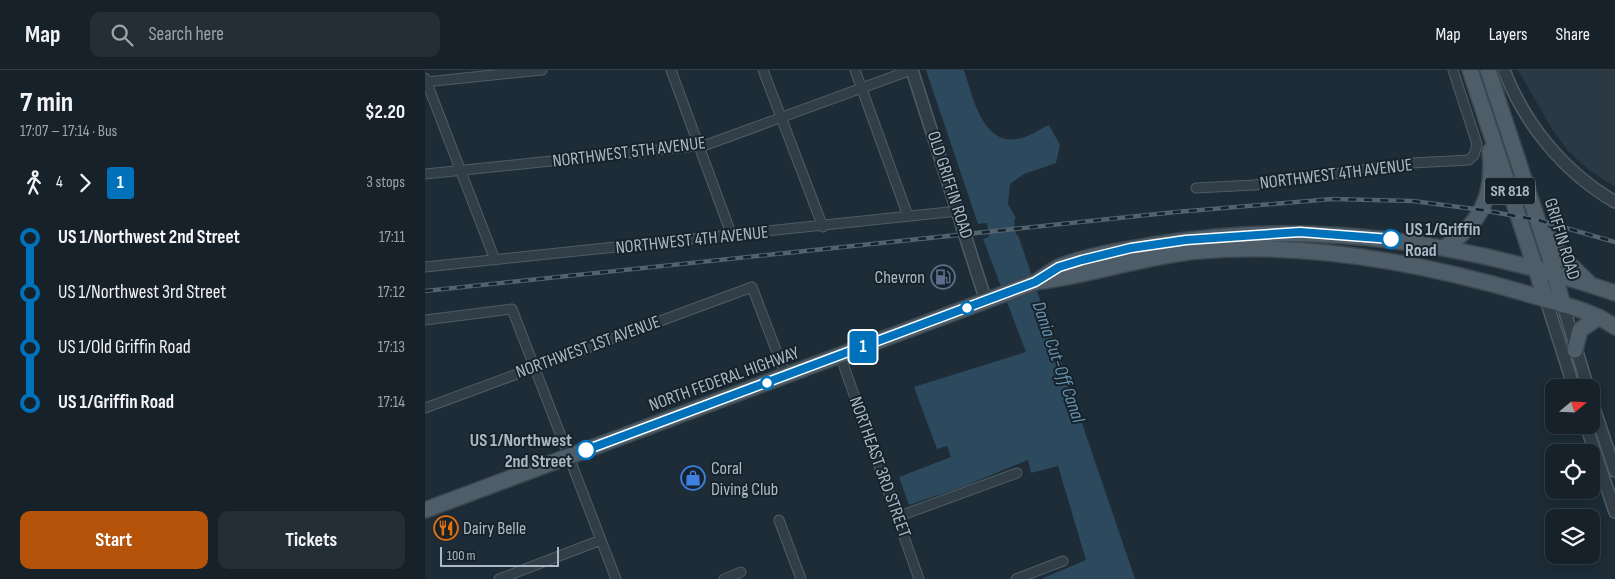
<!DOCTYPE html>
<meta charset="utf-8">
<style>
:root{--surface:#162129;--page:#232e35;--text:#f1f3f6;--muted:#9ea3a8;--line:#353e46;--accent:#b45309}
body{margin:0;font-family:"Sofia Sans Condensed",sans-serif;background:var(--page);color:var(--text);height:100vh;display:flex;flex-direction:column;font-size:19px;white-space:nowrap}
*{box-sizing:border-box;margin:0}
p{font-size:16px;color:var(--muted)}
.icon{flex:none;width:28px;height:28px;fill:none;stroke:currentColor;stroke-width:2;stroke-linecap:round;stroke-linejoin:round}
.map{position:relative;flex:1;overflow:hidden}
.side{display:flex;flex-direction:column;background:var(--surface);width:425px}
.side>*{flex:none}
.badge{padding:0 10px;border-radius:4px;font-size:18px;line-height:32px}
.needle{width:32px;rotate:71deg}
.buttons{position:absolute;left:1120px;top:309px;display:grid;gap:10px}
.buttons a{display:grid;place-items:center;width:55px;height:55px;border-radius:10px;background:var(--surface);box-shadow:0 2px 12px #0003,0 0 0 1px var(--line);font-size:25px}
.scale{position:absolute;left:15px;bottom:12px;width:119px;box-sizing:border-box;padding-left:5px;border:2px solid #aab9c5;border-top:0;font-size:14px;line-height:18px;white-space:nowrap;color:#aab9c5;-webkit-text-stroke:4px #16232c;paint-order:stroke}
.map>.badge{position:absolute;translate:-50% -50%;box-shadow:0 0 0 2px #fff}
.legs{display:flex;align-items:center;gap:8px;height:55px;padding:0 20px;font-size:16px}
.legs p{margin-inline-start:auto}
.summary{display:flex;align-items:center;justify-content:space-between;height:85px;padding:0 20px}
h1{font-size:28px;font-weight:700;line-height:38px}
.cta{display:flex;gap:10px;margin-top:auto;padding:10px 20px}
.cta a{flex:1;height:58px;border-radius:10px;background:var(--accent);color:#fff;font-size:20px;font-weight:700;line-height:58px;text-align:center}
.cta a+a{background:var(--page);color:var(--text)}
ul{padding:0 20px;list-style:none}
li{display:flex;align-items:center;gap:18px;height:55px;font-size:19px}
li i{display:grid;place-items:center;width:8px;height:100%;margin:0 6px;background:currentColor}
li i::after{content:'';width:12px;height:12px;margin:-6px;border:4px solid;border-radius:50%;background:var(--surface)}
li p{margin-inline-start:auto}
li:first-child i{background:linear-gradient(#0000 50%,currentColor 0)}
li:last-child i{background:linear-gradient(currentColor 50%,#0000 0)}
header{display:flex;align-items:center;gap:30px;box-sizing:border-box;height:70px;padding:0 25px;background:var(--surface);border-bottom:1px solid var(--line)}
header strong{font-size:24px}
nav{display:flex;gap:28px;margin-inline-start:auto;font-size:18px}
.search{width:350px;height:45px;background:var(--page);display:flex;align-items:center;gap:12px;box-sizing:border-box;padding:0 18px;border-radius:10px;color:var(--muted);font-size:19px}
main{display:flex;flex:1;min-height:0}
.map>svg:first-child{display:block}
.airport{fill:#2b3944}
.water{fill:#2d495e}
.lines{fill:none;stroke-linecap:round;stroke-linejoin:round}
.minor-casing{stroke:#4e5c66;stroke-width:11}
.tertiary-casing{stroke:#4e5c66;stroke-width:14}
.primary-casing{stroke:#3a4751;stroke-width:18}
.minor{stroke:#313e47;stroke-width:9}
.tertiary{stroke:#313e47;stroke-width:11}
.primary{stroke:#4e5d68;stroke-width:15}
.rail-casing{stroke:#52636f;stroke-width:4.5}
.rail{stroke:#16232c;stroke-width:2.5;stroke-dasharray:8;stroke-linecap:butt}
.line-1-casing{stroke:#fff;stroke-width:11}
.line-1{stroke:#0072bc;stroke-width:8}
.stop-1-dot{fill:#fff;stroke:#0072bc;stroke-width:2.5}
.labels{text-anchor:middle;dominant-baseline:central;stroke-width:4;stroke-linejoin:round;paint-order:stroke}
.shield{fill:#16232c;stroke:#7e8c97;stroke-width:1}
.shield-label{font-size:16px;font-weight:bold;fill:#aab9c5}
.street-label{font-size:18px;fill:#aab9c5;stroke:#16232c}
.stop-label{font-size:18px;font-weight:bold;fill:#aab9c5;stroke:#16232c;text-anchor:start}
.poi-label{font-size:18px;fill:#aab9c5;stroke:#16232c;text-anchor:start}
.water-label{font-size:19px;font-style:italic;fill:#6790ac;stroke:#16232c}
</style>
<header>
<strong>Map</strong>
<div class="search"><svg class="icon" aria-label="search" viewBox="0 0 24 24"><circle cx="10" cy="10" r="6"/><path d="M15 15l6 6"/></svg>Search here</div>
<nav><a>Map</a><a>Layers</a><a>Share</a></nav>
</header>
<main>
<section class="side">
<div class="summary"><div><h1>7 min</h1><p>17:07 – 17:14 · Bus</p></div><b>$2.20</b></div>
<div class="legs"><svg class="icon" aria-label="walk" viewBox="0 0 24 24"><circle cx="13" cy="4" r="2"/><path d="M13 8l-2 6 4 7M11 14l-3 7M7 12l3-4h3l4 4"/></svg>4<svg class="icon" aria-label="forward" viewBox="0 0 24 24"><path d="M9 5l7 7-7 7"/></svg><b class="badge" style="background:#0072bc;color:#fff">1</b><p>3 stops</p></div>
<ul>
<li><i style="color:#0072bc"></i><b>US 1/Northwest 2nd Street</b><p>17:11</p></li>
<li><i style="color:#0072bc"></i><span>US 1/Northwest 3rd Street</span><p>17:12</p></li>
<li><i style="color:#0072bc"></i><span>US 1/Old Griffin Road</span><p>17:13</p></li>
<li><i style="color:#0072bc"></i><b>US 1/Griffin Road</b><p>17:14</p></li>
</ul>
<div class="cta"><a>Start</a><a>Tickets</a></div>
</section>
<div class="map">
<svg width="1190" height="509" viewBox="0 0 1190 509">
<rect width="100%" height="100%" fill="#1d2c37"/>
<path class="airport" d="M1093 0H1190V117L1163 99 1144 82 1127 59Z"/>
<path class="water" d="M501 0H539C547 24 557 75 592 69 603 68 614 59 624 55L635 75 631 93 599 104 585 114 583 134 591 148 589 150 591 165H593L710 509H616L661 490 633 396 606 403 603 390 537 417 484 435 474 407 526 387 522 376 512 379 489 317 601 282 558 169 564 167 562 153 553 154Z"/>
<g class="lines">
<g class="minor-casing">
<path id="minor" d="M246 0 307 166
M338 0 398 157
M430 0 483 146
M0 8 70 190
M0 12 117 0
M0 104 281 75 486 0
M771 118 829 115 987 93 1044 90 1049 85 1052 74 1028 0
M0 197 533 141
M0 250 87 239 191 509
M415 285 494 509
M0 338 327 217 361 306
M472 447 592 403
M354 450 376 509
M74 509 176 470
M299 509 316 502
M591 509 638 491"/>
</g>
<g class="tertiary-casing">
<path id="tertiary" d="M487 0 561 231
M1079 0C1100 55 1139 102 1190 132
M1121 230 1149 318
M1138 235 1163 318
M1166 329 1190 401
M1161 355 1190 442"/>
</g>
<g class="primary-casing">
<path id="primary" d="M1045 0 1121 230
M1063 0 1124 185 1138 235
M1123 166 1140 190 1163 212
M1019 178C1056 153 1070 125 1065 81
M617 211C670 204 720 186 773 181 884 171 1007 195 1113 227 1139 235 1168 241 1190 257
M1150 280 1155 260 1174 247
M0 440 611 212C619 207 627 200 636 196 665 185 698 180 728 175 887 148 1039 172 1190 223"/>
</g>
<use href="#minor" class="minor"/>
<use href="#tertiary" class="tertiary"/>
<use href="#primary" class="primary"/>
<g class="rail-casing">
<path id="rail" d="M0 221 751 142 907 129 988 131 1057 140 1113 150 1190 172"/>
</g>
<use href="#rail" class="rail"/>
</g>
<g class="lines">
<g class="line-1-casing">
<path id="line-1" d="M161 380 610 212 634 197 657 190 706 178 761 170 875 162 966 169"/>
</g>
<use href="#line-1" class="line-1"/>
</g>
<defs>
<g id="fuel-ring" transform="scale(1.25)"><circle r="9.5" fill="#16232c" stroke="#5c6f8a" stroke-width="1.5"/><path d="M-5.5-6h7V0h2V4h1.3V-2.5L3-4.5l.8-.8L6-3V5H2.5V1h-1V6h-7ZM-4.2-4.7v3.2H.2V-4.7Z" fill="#5c6f8a"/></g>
<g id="shop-ring" transform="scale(1.25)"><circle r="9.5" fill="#16232c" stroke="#3f7fe0" stroke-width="1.5"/><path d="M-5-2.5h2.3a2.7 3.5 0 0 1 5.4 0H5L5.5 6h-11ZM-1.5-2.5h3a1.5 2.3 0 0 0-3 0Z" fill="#3f7fe0"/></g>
<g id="restaurant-ring" transform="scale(1.25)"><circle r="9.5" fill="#16232c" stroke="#e8710a" stroke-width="1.5"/><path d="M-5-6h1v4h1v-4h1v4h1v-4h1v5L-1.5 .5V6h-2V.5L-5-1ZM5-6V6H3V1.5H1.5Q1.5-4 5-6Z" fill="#e8710a"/></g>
</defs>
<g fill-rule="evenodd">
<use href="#fuel-ring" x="518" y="207"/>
<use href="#shop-ring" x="268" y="408"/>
<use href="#restaurant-ring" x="21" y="458"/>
</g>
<g class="stop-1-dot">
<circle cx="966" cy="169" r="9"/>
<circle cx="542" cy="238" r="6"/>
<circle cx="342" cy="313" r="6"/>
<circle cx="161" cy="380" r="9"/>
</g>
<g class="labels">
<rect class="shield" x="1060" y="107.5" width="50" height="27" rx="4"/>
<g class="shield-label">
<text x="1085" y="121">SR 818</text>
</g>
<g class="street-label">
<text transform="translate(204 82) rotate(-7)">NORTHWEST 5TH AVENUE</text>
<text transform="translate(911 104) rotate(-7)">NORTHWEST 4TH AVENUE</text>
<text transform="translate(525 115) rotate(72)">OLD GRIFFIN ROAD</text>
<text transform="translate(1137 169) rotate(73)">GRIFFIN ROAD</text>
<text transform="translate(267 170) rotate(-6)">NORTHWEST 4TH AVENUE</text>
<text transform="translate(163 277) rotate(-20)">NORTHWEST 1ST AVENUE</text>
<text transform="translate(299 309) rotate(-20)">NORTH FEDERAL HIGHWAY</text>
<text transform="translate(455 397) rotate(70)">NORTHEAST 3RD STREET</text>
</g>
<g class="stop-label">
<text x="980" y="159">US 1/Griffin<tspan x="980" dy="21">Road</tspan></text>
<text x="147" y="370" text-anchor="end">US 1/Northwest<tspan x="147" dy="21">2nd Street</tspan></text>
</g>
<g class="poi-label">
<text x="500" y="207" text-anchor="end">Chevron</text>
<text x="286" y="398">Coral<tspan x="286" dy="21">Diving Club</tspan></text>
<text x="38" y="458">Dairy Belle</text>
</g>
<g class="water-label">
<text transform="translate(633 292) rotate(71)">Dania Cut-Off Canal</text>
</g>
</g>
</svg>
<div class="buttons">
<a><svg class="needle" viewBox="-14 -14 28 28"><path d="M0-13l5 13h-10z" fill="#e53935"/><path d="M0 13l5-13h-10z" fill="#9ea3a8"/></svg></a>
<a><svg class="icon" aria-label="locate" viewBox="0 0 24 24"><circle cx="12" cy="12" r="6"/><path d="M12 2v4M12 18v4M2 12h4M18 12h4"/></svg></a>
<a><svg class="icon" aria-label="layers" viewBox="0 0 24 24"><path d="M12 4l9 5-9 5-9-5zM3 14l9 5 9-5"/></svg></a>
</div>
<div class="scale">100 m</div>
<b class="badge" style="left:438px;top:277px;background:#0072bc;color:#fff">1</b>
</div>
</main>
